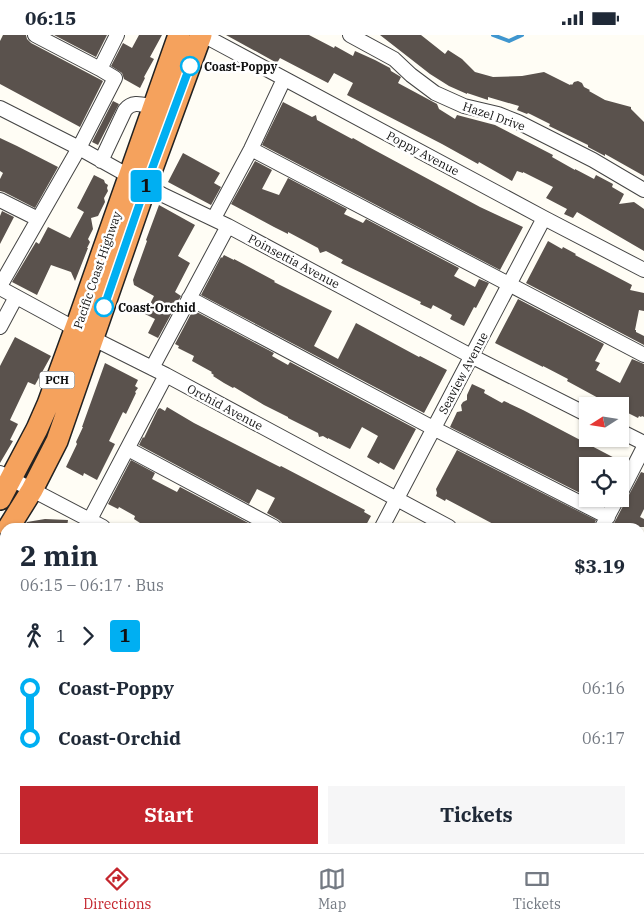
<!DOCTYPE html>
<meta charset="utf-8">
<style>
:root{--surface:#fff;--page:#f6f6f7;--text:#1f2937;--muted:#747a83;--line:#e0e1e3;--accent:#c4262e}
body{margin:0;font-family:"IBM Plex Serif",serif;background:var(--page);color:var(--text);height:100vh;display:flex;flex-direction:column;font-size:19px;white-space:nowrap}
*{box-sizing:border-box;margin:0}
p{font-size:16px;color:var(--muted)}
.icon{flex:none;width:28px;height:28px;fill:none;stroke:currentColor;stroke-width:2;stroke-linecap:round;stroke-linejoin:round}
.map{position:relative;flex:1;overflow:hidden}
.details{position:absolute;left:0px;top:488px;width:645px;height:331px;display:flex;flex-direction:column;background:var(--surface);border-radius:15px 15px 0 0;box-shadow:0 1px 4px #0004}
.details>*{flex:none}
.badge{padding:0 10px;border-radius:4px;font-size:18px;line-height:32px}
.needle{width:32px;rotate:258deg}
.tools{position:absolute;left:579px;top:362px;display:grid;gap:10px}
.tools a{display:grid;place-items:center;width:50px;height:50px;border-radius:0px;background:var(--surface);box-shadow:0 1px 4px #0004;font-size:25px}
.map>.badge{position:absolute;translate:-50% -50%;box-shadow:0 0 0 2px #fff}
.legs{display:flex;align-items:center;gap:8px;height:55px;padding:0 20px;font-size:16px}
.legs p{margin-inline-start:auto}
.summary{display:flex;align-items:center;justify-content:space-between;height:85px;padding:0 20px}
h1{font-size:28px;font-weight:800;line-height:38px}
.button{display:flex;gap:10px;margin-top:auto;padding:10px 20px}
.button a{flex:1;height:58px;border-radius:0px;background:var(--accent);color:#fff;font-size:20px;font-weight:800;line-height:58px;text-align:center}
.button a+a{background:var(--page);color:var(--text)}
ul{padding:0 20px;list-style:none}
li{display:flex;align-items:center;gap:18px;height:50px;font-size:19px}
li i{display:grid;place-items:center;width:8px;height:100%;margin:0 6px;background:currentColor}
li i::after{content:'';width:12px;height:12px;margin:-6px;border:4px solid;border-radius:50%;background:var(--surface)}
li p{margin-inline-start:auto}
li:first-child i{background:linear-gradient(#0000 50%,currentColor 0)}
li:last-child i{background:linear-gradient(currentColor 50%,#0000 0)}
.status{display:flex;justify-content:space-between;align-items:center;height:35px;padding:0 25px;background:var(--surface);direction:ltr}
.status svg{height:14px;fill:currentColor}
.tab-bar{display:flex;justify-content:space-around;align-items:center;height:70px;border-top:1px solid var(--line);background:var(--surface);font-size:14px;color:var(--muted)}
.tab-bar a{display:grid;justify-items:center;gap:2px}
.tab-bar .active{color:var(--accent)}
.map>svg:first-child{display:block}
.sand{fill:url(#sand-dots)}
.park{fill:url(#park-crowns)}
.lines{fill:none;stroke-linecap:round;stroke-linejoin:round}
.stream{stroke:#3f96cf;stroke-width:4}
.building{fill:#5a524d}
.minor-casing{stroke:#444;stroke-width:16}
.highway-casing{stroke:#222;stroke-width:24}
.path{stroke:#333;stroke-width:2;stroke-dasharray:5 2.5;stroke-linecap:butt}
.minor{stroke:#fff;stroke-width:14}
.highway{stroke:#f5a25d;stroke-width:21}
.line-1-casing{stroke:#fff;stroke-width:11}
.line-1{stroke:#00aff2;stroke-width:8}
.stop-1-dot{fill:#fff;stroke:#00aff2;stroke-width:2.5}
.labels{text-anchor:middle;dominant-baseline:central;stroke-width:5;stroke-linejoin:round;paint-order:stroke}
.shield{fill:#fff;stroke:#585858;stroke-width:1}
.shield-label{font-size:11px;font-weight:bold;fill:#111}
.stop-label{font-size:12px;font-weight:bold;fill:#111;stroke:#fff;text-anchor:start}
.street-label{font-size:12px;fill:#111;stroke:#fff}
</style>
<div class="status"><b>06:15</b><svg viewBox="0 0 49 12"><path d="M0 12V9h3v3zM5 12V6h3v6zM10 12V3h3v9zM15 12V0h3v12zM26 1h20v11H26zM47 4h2v5h-2z"/></svg></div>
<div class="map">
<svg width="644" height="818" viewBox="0 0 644 818">
<defs>
<pattern id="sand-dots" width="8" height="8" patternUnits="userSpaceOnUse" patternTransform="scale(1.25)"><rect width="8" height="8" fill="#fbeec1"/><path d="M2 2h.1M6 6h.1" fill="none" stroke="#d6cba5" stroke-width="1.8" stroke-linecap="round"/></pattern>
<pattern id="park-crowns" width="20" height="18" patternUnits="userSpaceOnUse" patternTransform="scale(1.25)"><rect width="20" height="18" fill="#d5ebbd"/><path d="M2 6a3 3 0 1 1 6 0M12 15a3 3 0 1 1 6 0" fill="none" stroke="#b6c8a1"/></pattern>
</defs>
<rect width="100%" height="100%" fill="#fffdf5"/>
<path class="sand" d="M640 751 644 753V811L642 818H584L586 814H640Z"/>
<path class="park" d="M644 617V750L640 749V621Z"/>
<g class="lines">
<path class="stream" d="M493 0 509 6 522 0"/>
</g>
<path class="building" d="M3 0H26L27 4 31 8 103 46 80 92 0 49V6Z
M54 0H107L96 22Z
M139 0H162L150 22 154 24 144 42 145 43 140 53 124 44 122 38 111 31 123 8 132 13Z
M226 0H309L334 13 335 11 353 21 355 16 375 25 390 33 391 36 401 42 398 48 437 69 439 74 455 84 457 80 495 90 553 120 552 122 575 135V134L594 144 596 140 613 149 612 152 624 159 619 169 634 167 644 174V216L577 177 573 183 564 179 567 174 546 163 553 152 523 137V138L517 136 512 146 479 127 478 129 442 109 347 60 353 48 334 38 328 48 280 23 277 28Z
M380 0H421L445 19 448 15 462 24 475 37 493 42 522 41 544 37 570 50 571 49 572 50 574 47 578 46 582 48 584 52 590 55 589 56 605 65 631 72V74L644 87V141L605 119V121L588 112V110L549 91 550 89 528 78 527 79 517 75 519 71 488 62V65L467 58V59L449 51 430 39Z
M113 66 119 69 98 110 92 107Z
M283 67 312 82 316 80 317 85 352 104 353 103 367 111 480 172 523 192 500 235 262 110Z
M0 103 17 111 58 132 35 173 4 157 0 156V144L3 138 0 136Z
M183 118 220 138 214 148 221 152 211 170 168 147Z
M255 126 272 135 262 154 279 160 288 143 347 174 344 179 363 188 366 184 459 233 454 241 475 252 479 244 489 248 476 273 474 272 464 291 450 284 452 280 433 270 431 274 420 269 421 267 341 228 343 225 326 216 320 218 318 213 288 197V199L274 192 231 169Z
M94 140 104 145 105 148 108 150 107 153 108 156 104 163 105 167 98 181 91 183 93 194 88 204 90 207 87 213H88L75 246 71 237 51 230 37 260 12 247 36 207 39 209 48 192 70 203 84 177 77 173Z
M159 170 195 190 178 221 190 228 175 257 181 261 158 303 148 298 155 284 145 279 154 261 134 250 133 245 147 206 146 205Z
M2 176 14 182 0 209V181Z
M548 206 562 214 563 212 576 219 575 220 596 231 632 250 630 255 644 258V276L639 275 635 295H636V297L644 301V310L526 248Z
M224 220 234 225V224L275 246 274 247 332 276 314 311 338 324 356 288 419 322 420 321 447 335 424 378 201 260 221 222 222 223Z
M518 264 604 309 595 326 600 328 596 335 620 348 632 324 644 329V382L642 381 641 382 639 381 638 383 620 374V371H613L567 346 568 344 543 331V332L495 308Z
M193 275 274 318 272 321 288 330 290 327 416 394 394 435 380 427 379 429 367 422 378 401 362 392 350 414 328 403V404L323 401 319 402 318 398 288 383V382L264 370 234 352 233 353 224 348 213 341 214 340 211 338 212 337 192 326 194 321 178 313 179 311 175 309Z
M15 302 51 321 35 350 28 347 10 385 18 389 10 405 13 406 0 428V331Z
M105 328 138 345 135 351 138 353 135 357 136 358 126 379 123 377 109 406 115 409 97 445 84 438 83 441 66 432 77 409 76 407 83 392H82Z
M472 349 485 355 484 358 502 368 504 366 523 375 626 429 620 440V431H602L596 428 595 431H588V462L450 392 457 377 462 376 461 370 463 367 467 365V360Z
M167 372 194 388 280 432 281 431 365 475 364 477 371 481 365 492H283L282 488 279 485 267 478 275 463 257 454 249 469 139 410 143 402 144 403 158 374 160 373 165 376Z
M457 415 596 485 593 492H501L497 491 446 464 445 466 436 461 437 458 436 454Z
M131 425 155 438 152 444 177 457 180 452 256 492H148L143 490 134 484 135 481 119 472 118 474 108 469Z
M641 437 644 438V474L640 482 644 484V492H612Z
M45 484 68 485 67 492H23L27 487Z"/>
<g class="lines">
<g class="minor-casing">
<path id="minor" d="M35 0 100 34
M203 0 544 183 644 235
M350 0 394 24 411 40 435 58 464 71 498 79 518 87 593 125 644 155
M0 73 79 113 163 160 228 191 471 321 588 380
M251 114 644 320
M101 126 125 75C133 65 143 70 154 72
M0 165 38 184
M214 183 251 114 284 44
M0 251 79 113 115 43 100 34 117 0
M0 253 94 304 166 340 449 492
M189 263 433 393 608 482
M0 292 16 262
M152 333 228 191
M620 396 644 408
M128 414 274 492
M0 438 103 492
M620 459 644 412
M86 492 166 340
M382 492 544 183
M602 492 617 464
M640 599 644 595
M0 621 5 624
M640 644 644 640
M0 713 5 715
M0 811 13 818
M191 814 199 818
M366 814 374 818
M461 818 463 814
M502 818 505 814"/>
</g>
<g class="highway-casing">
<path id="highway" d="M0 464 37 394 48 369 79 284 179 0
M9 492 32 455 57 406 146 150 201 0"/>
</g>
<path class="path" d="M640 724H644"/>
<use href="#minor" class="minor"/>
<use href="#highway" class="highway"/>
</g>
<g class="lines">
<g class="line-1-casing">
<path id="line-1" d="M104 272 146 150 190 31"/>
</g>
<use href="#line-1" class="line-1"/>
</g>
<g class="stop-1-dot">
<circle cx="190" cy="31" r="9"/>
<circle cx="104" cy="272" r="9"/>
</g>
<g class="labels">
<rect class="shield" x="39.5" y="336.5" width="35" height="17" rx="4"/>
<g class="shield-label">
<text x="57" y="345">PCH</text>
</g>
<g class="stop-label">
<text x="204" y="31">Coast-Poppy</text>
<text x="118" y="272">Coast-Orchid</text>
</g>
<g class="street-label">
<text transform="translate(494 81) rotate(19)">Hazel Drive</text>
<text transform="translate(423 118) rotate(28)">Poppy Avenue</text>
<text transform="translate(294 226) rotate(28)">Poinsettia Avenue</text>
<text transform="translate(97 235) rotate(-71)">Pacific Coast Highway</text>
<text transform="translate(463 338) rotate(-62)">Seaview Avenue</text>
<text transform="translate(225 372) rotate(28)">Orchid Avenue</text>
</g>
</g>
</svg>
<div class="tools">
<a><svg class="needle" viewBox="-14 -14 28 28"><path d="M0-13l5 13h-10z" fill="#e53935"/><path d="M0 13l5-13h-10z" fill="#747a83"/></svg></a>
<a><svg class="icon" aria-label="locate" viewBox="0 0 24 24"><circle cx="12" cy="12" r="6"/><path d="M12 2v4M12 18v4M2 12h4M18 12h4"/></svg></a>
</div>
<b class="badge" style="left:146px;top:151px;background:#00aff2;color:#111">1</b>
<section class="details">
<div class="summary"><div><h1>2 min</h1><p>06:15 – 06:17 · Bus</p></div><b>$3.19</b></div>
<div class="legs"><svg class="icon" aria-label="walk" viewBox="0 0 24 24"><circle cx="13" cy="4" r="2"/><path d="M13 8l-2 6 4 7M11 14l-3 7M7 12l3-4h3l4 4"/></svg>1<svg class="icon" aria-label="forward" viewBox="0 0 24 24"><path d="M9 5l7 7-7 7"/></svg><b class="badge" style="background:#00aff2;color:#111">1</b></div>
<ul>
<li><i style="color:#00aff2"></i><b>Coast-Poppy</b><p>06:16</p></li>
<li><i style="color:#00aff2"></i><b>Coast-Orchid</b><p>06:17</p></li>
</ul>
<div class="button"><a>Start</a><a>Tickets</a></div>
</section>
</div>
<nav class="tab-bar">
<a class="active"><svg class="icon" aria-label="directions" viewBox="0 0 24 24"><path d="M12 3l9 9-9 9-9-9zM9 14v-3h6M13 9l2 2-2 2"/></svg>Directions</a>
<a><svg class="icon" aria-label="map" viewBox="0 0 24 24"><path d="M3 6l6-2 6 2 6-2v14l-6 2-6-2-6 2zM9 4v14M15 6v14"/></svg>Map</a>
<a><svg class="icon" aria-label="tickets" viewBox="0 0 24 24"><path d="M3 7h18v10H3zM15 7v10"/></svg>Tickets</a>
</nav>
